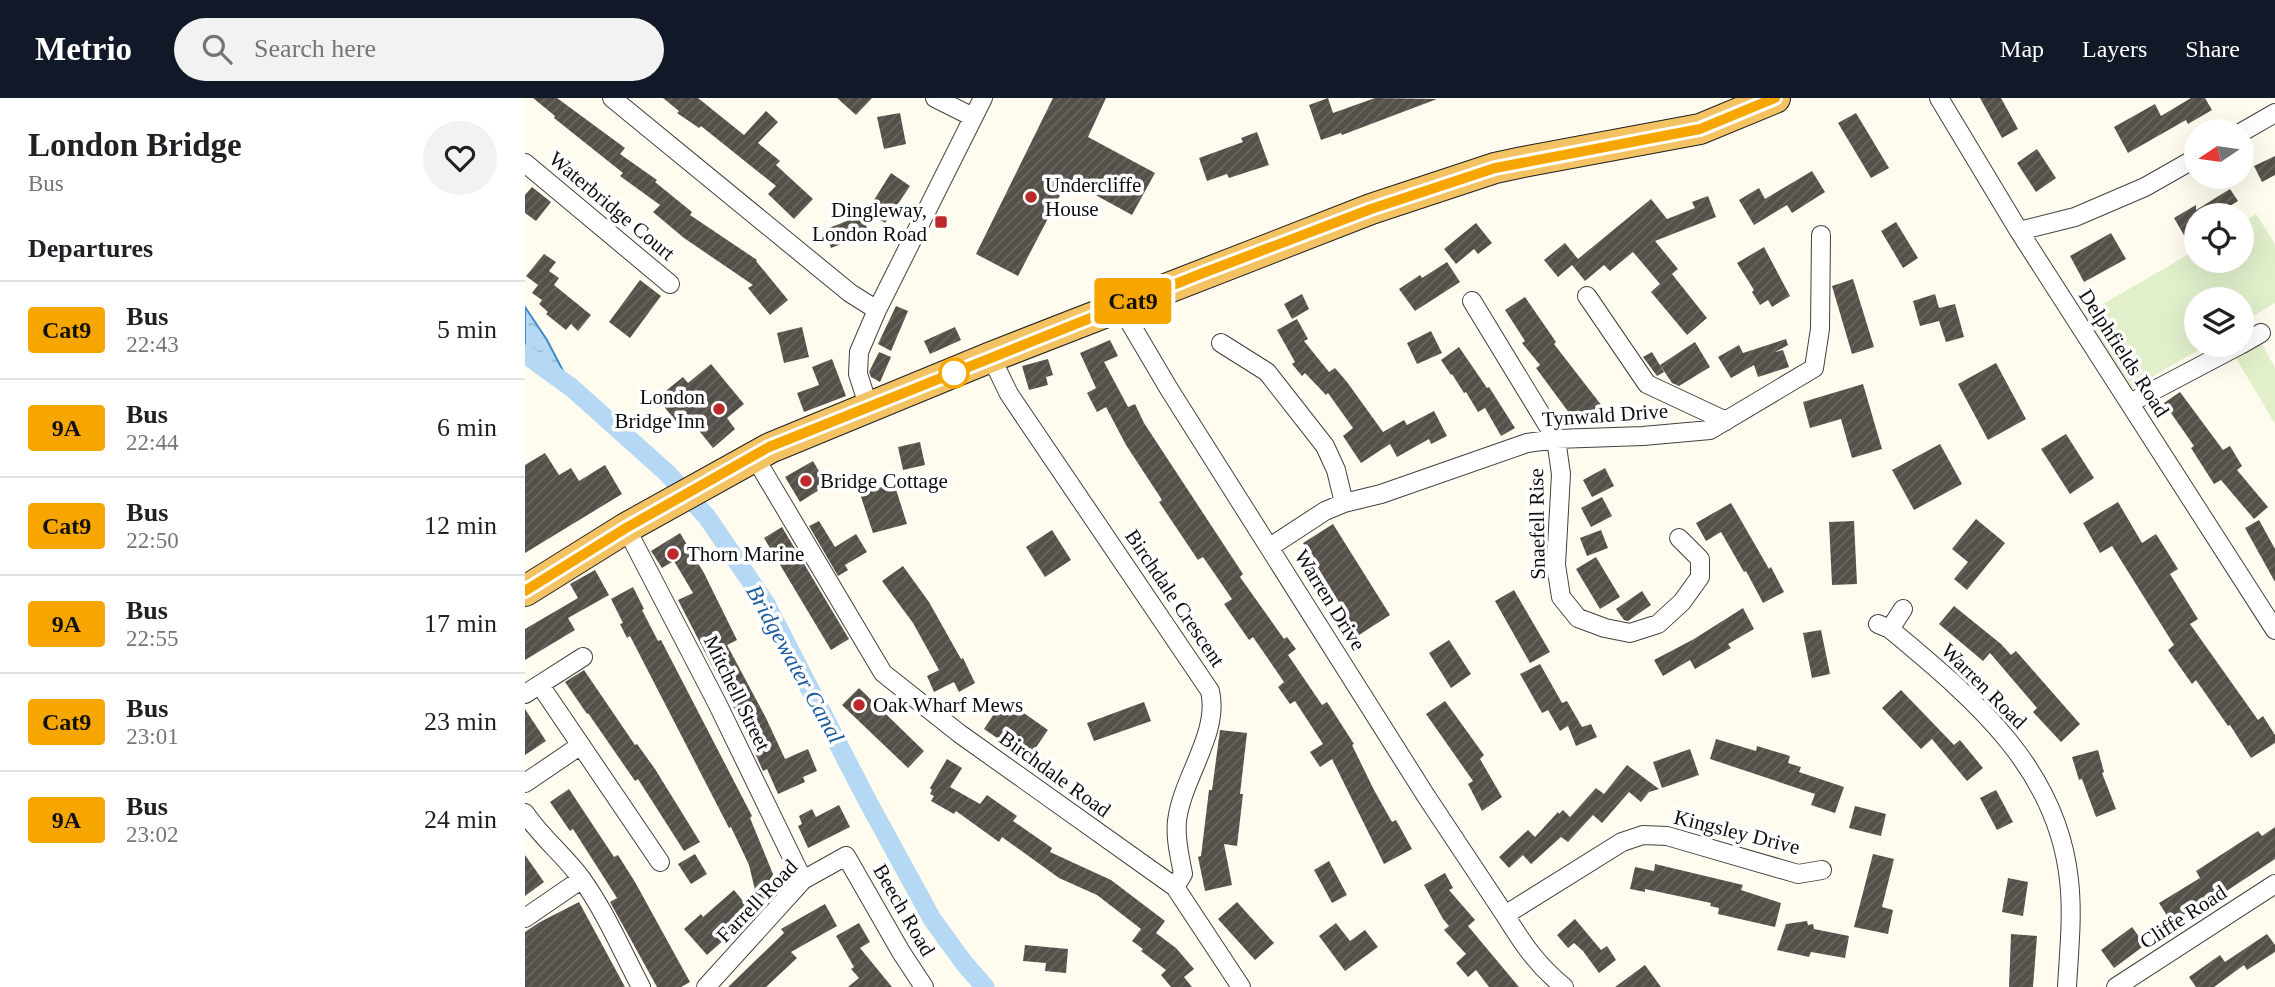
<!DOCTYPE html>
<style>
:root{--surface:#fff;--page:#f2f2f2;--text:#202124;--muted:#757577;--line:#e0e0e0;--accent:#111827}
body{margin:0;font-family:"Times New Roman",serif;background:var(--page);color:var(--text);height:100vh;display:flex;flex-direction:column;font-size:26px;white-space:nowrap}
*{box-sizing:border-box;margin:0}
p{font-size:23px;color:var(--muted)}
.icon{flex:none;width:38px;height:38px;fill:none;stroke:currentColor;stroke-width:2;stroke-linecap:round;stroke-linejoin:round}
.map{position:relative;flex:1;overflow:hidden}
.panel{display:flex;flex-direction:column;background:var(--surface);width:525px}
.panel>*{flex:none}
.badge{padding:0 14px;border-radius:5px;font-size:24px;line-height:46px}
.needle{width:46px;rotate:257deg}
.tools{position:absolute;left:1659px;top:21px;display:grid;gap:14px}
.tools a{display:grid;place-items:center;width:70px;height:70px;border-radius:50%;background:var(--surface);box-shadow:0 7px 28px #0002;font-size:35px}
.map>.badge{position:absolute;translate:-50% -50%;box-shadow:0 0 0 4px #fff}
h2{padding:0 28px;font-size:26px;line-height:63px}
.round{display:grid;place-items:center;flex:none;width:74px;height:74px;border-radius:37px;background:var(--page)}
.headline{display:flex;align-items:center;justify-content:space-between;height:119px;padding:0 28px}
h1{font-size:33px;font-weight:700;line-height:52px}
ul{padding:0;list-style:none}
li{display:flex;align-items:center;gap:21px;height:98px;padding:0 28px;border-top:2px solid var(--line)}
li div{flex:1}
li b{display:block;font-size:26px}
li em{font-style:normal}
li .badge{min-width:77px;font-weight:700;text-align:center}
header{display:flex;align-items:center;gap:42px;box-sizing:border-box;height:98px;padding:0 35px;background:var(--accent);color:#fff}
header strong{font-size:33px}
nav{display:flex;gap:38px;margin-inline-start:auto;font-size:24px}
.search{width:490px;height:63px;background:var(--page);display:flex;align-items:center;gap:18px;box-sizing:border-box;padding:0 24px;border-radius:38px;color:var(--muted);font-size:26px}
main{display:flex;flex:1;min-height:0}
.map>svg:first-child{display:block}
.pitch{fill:#e1f0cb}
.water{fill:url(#water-ripples);stroke:#3e8aca;stroke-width:2}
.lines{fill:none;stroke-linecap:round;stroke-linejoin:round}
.canal{stroke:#b5d9f5;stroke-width:19}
.building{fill:url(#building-hatch)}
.minor-casing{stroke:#414141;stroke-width:20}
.trunk-casing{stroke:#1f1f1f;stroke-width:32}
.minor{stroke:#fff;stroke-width:18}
.trunk{stroke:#f3c262;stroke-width:30}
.line-casing{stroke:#fff;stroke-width:16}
.line{stroke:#f7a600;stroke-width:10}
.poi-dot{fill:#bb2a29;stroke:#fff;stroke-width:2.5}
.stop-dot{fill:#fff;stroke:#f7a600;stroke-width:3.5}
.labels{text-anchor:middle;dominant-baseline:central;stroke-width:7;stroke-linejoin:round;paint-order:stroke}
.poi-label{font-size:21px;fill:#0e0e0e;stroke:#fff;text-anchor:start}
.street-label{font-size:21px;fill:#0e0e0e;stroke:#fff}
.water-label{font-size:23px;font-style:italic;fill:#1a5c9d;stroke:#fff}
</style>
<header>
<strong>Metrio</strong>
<div class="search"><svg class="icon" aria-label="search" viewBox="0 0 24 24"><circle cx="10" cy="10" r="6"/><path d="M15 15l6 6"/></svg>Search here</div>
<nav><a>Map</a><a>Layers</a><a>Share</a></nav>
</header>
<main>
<section class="panel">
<div class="headline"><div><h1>London Bridge</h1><p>Bus</p></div><a class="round"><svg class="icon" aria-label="heart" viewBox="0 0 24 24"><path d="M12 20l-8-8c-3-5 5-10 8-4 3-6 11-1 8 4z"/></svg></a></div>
<h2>Departures</h2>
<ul>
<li><span class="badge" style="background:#f7a600;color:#111">Cat9</span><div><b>Bus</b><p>22:43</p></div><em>5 min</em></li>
<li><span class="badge" style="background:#f7a600;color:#111">9A</span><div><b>Bus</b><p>22:44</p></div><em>6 min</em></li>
<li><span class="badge" style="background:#f7a600;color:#111">Cat9</span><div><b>Bus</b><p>22:50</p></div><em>12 min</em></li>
<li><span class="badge" style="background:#f7a600;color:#111">9A</span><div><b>Bus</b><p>22:55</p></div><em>17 min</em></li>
<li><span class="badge" style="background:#f7a600;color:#111">Cat9</span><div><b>Bus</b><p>23:01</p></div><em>23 min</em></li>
<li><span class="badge" style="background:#f7a600;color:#111">9A</span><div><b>Bus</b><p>23:02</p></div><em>24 min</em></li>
</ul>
</section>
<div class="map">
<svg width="1750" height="889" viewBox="0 0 1750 889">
<defs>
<pattern id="water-ripples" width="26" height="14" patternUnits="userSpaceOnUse" patternTransform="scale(1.75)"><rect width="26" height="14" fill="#b5d9f5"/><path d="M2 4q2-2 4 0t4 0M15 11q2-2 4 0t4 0" fill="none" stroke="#9ab9d1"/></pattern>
<pattern id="building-hatch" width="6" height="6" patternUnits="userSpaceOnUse" patternTransform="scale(1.75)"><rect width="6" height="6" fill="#56504a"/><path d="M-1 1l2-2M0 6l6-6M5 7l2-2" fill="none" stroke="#696560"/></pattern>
</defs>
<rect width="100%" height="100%" fill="#fffcef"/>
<path class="pitch" d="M1731 116 1750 146V205L1717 225V201H1671V247H1682L1606 291 1559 217 1671 152V163H1717V125Z
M1737 246 1750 270V326L1711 260Z"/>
<path class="water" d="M0 209 22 242 47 290 0 256Z"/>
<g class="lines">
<path class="canal" d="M0 256 47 290 142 375 182 419 241 506 342 702 407 821 439 865 460 889"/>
</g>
<path class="building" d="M8 0H32L100 50 95 56 132 82 130 84 167 114 165 117 232 162 231 163 263 202 245 217 223 190 228 187 159 140 128 114 135 107 95 78 98 75 29 20 30 18Z
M138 0H173L219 37 241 13 253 24 233 45 255 63 251 67 288 101 269 121 243 96 251 88 176 28 174 30 152 15 154 13Z
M312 0H347L331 17Z
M528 0H581L563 39 630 75 607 117 543 82 493 178 451 156Z
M803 0 808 15 850 0 912 1 817 37 816 35 796 42 784 7Z
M1455 0H1476L1493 31 1477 40Z
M1666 0H1680L1687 12 1663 26 1661 22 1603 55 1589 29 1630 6 1636 18Z
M375 15 381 46 359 51 352 19Z
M1331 15 1364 70 1346 80 1313 25Z
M732 34 744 67 704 80 702 76 682 83 674 60 718 44 716 40Z
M1512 51 1531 80 1511 94 1492 65Z
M1750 58V77L1737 84 1729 68Z
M1287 73 1300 94 1267 115 1262 107 1229 127 1214 102 1234 90 1240 101Z
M366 75 385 88 360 125 342 113Z
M7 89 26 104 11 123 0 115V97Z
M1705 91 1713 103 1690 117H1671V158L1649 120 1671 107V112Z
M1183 98 1191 119 1130 143 1153 171 1147 176 1182 220 1162 237 1126 194 1135 186 1108 154 1085 173 1079 167 1060 183 1047 167 1033 179 1019 162 1040 145 1053 161 1126 101 1142 121 1170 110 1167 104Z
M337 117 344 135 306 150 299 132Z
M1371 124 1393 160 1378 170 1356 133Z
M951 125 967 145 953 156 949 151 931 166 919 151Z
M1586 135 1601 161 1559 184 1545 158Z
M1239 149 1265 198 1247 209 1243 202 1235 207 1227 194 1229 192 1212 165Z
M19 156 31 164 24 173 34 180 29 187 66 217 53 233 46 226 41 232 21 216 23 214 14 206 17 202 7 195 13 187 1 178Z
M922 164 935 184 890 213 874 191 895 177 897 180Z
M1328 181 1349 249 1327 256 1307 188Z
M115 182 136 198 105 240 84 224Z
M777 196 784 211 767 221 759 206Z
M1410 196 1414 210 1430 206 1439 239 1421 244 1414 223 1395 228 1388 203Z
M1000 199 1031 244 1029 246 1077 308 1053 327 1011 270 1015 267 997 245 1000 243 980 212Z
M371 208 383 213 366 253 353 246Z
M772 221 783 241 779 243 804 274 810 270 822 284 858 334 879 322 882 327 909 313 922 338 906 346 904 341 872 359 865 346 836 365 818 338 828 330 803 295 801 297 780 275 777 278 767 266 770 264 752 232Z
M277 229 284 259 259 265 252 235Z
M430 229 436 242 405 256 399 243Z
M906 233 917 255 892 266 882 245Z
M1261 241 1263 247 1250 254 1258 252 1264 269 1233 279 1229 267 1206 280 1193 259 1214 247 1218 255Z
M585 242 593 258 579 264 603 309 610 306 619 325 718 476 715 479 759 541 762 539 771 551 763 557 797 607 802 604 829 646 827 647 849 692 867 724 871 722 887 751 859 766 807 661 795 669 785 654 798 646 770 603 765 606 753 589 759 584 728 539 724 542 699 506 707 501 678 459 673 462 634 404 637 402 601 347 581 309 572 314 562 295 571 290 555 255Z
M1170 244 1185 269 1154 288 1147 285 1135 267Z
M934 249 962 290 964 289 990 330 976 338 960 310 953 314 941 294 939 295 927 276 926 277 916 262Z
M354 254 366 259 355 284 346 279 344 274Z
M1127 254 1139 274 1132 278 1118 259Z
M307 261 321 298 279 314 272 295 294 287 287 269Z
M523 261 528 277 521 279 523 287 504 292 497 268Z
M1471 265 1501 321 1463 342 1433 286Z
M186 266 219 306 202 320 210 331 188 350 163 319 154 327 132 300 158 279 163 285Z
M1338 286 1357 351 1327 360 1316 321 1285 330 1278 304Z
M1655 294 1698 352 1705 348 1717 368 1712 372 1743 409 1729 421 1696 382 1689 386 1666 350 1669 348 1639 305Z
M1541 336 1569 380 1545 396 1516 351Z
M395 344 400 367 378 372 373 349Z
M1415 346 1437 386 1389 412 1367 372Z
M20 355 34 377 46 370 54 383 80 367 97 396 0 455V367Z
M288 363 302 387 275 404 260 379Z
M1080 370 1089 388 1067 399 1058 382Z
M369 385 382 426 348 435 335 396Z
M1077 399 1087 418 1066 429 1056 410Z
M1593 404 1617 445 1631 436 1653 471 1645 476 1673 521 1665 526 1733 622 1738 618 1750 637V645L1726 660 1705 627 1703 628 1671 582 1667 586 1643 552 1649 547 1587 448 1575 455 1558 425Z
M1206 405 1244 471 1246 469 1259 494 1238 505 1221 473 1219 474 1196 434 1181 443 1171 425Z
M1451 421 1480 445 1442 492 1429 481 1443 464 1427 451Z
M1734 422 1750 451V484L1720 430Z
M294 423 310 449 331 436 342 454 320 467 323 472 313 478 284 428Z
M1329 423 1332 486 1307 487 1304 424Z
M808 426 865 517 834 537 778 445Z
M257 429 324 541 306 552 239 440Z
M527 432 546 462 520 479 501 449Z
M1076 432 1083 450 1062 458 1055 440Z
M155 435 179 475 212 542 202 547 241 620 260 661 283 651 292 673 278 679 280 684 253 696 242 671 238 673 216 624 153 502 168 495 149 463 137 470 126 453Z
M1071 459 1095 499 1075 511 1051 471Z
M378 468 404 504 436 561 438 560 450 585 434 594 429 584 409 594 402 578 414 572 388 525 357 483Z
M70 472 84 497 43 520 50 532 0 562V531L53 500 45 486Z
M108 489 119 511 117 512 133 543 136 542 227 718 225 720 248 776 240 801 231 796 224 767 206 729 204 730 105 538 102 540 95 526 98 525 86 501Z
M989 492 1025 554 1005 565 970 503Z
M1117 493 1126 507 1103 523 1099 522 1091 511Z
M1429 508 1476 546 1486 557 1491 553 1555 626 1536 644 1508 614 1512 610 1465 555 1458 563 1414 526Z
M1218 510 1229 531 1203 546 1206 550 1170 571 1165 562 1138 578 1129 562 1169 541Z
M1296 532 1305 576 1287 580 1278 535Z
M924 542 946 576 926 590 904 555Z
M1015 566 1037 605 1042 603 1057 629 1066 626 1072 639 1051 648 1043 628 1035 633 1023 612 1017 615 995 576Z
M59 572 110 647 112 646 130 671 175 744 159 753 113 681 110 683 63 615 62 616 40 584Z
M334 590 399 653 383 670 317 607Z
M1376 592 1429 647 1435 642 1458 670 1442 683 1407 641 1396 651 1357 610Z
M479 601 523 632 503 661 459 631Z
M920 603 959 657 955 661 977 699 957 713 943 686 948 683 901 616Z
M619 604 626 623 569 643 562 625Z
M0 611 21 643 0 657Z
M695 632 722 635 715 696H718L712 748 699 746 707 787 680 793 673 759 676 758 684 692H687Z
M1191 641 1231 653 1232 648 1265 658 1263 665 1276 669 1274 674 1319 689 1310 715 1286 707 1290 696 1185 661Z
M1165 651 1174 677 1137 690 1128 664Z
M1573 652 1579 674 1577 675 1591 711 1571 719 1557 681 1554 682 1547 659Z
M422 661 437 670 425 689 455 706 462 697 492 718 488 723 527 750 525 754 586 782 640 823 631 835 651 850 669 871 659 879 667 889H646L636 877 641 872 616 853 618 851 607 843 616 831 572 797 534 780 477 739 474 744 431 713 429 716 406 703 409 698 405 696 407 692 405 690Z
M1102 667 1134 691 1124 694 1116 704 1104 694 1077 725 1068 717 1043 744 1036 739 1006 766 998 757 984 770 974 759 1003 732 1010 739 1033 714 1034 716 1038 712 1045 719 1071 690 1079 696Z
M44 691 89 759 93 757 110 784 165 884 156 889H132L85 804 92 800 48 731 45 733 25 704Z
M1471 692 1488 724 1472 732 1455 700Z
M314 707 325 729 283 750 273 728 277 726 274 718 287 711 291 719Z
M1330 708 1361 716 1356 738 1324 730Z
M1750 729V761L1697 796 1696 794 1646 824 1634 805 1675 780 1671 773 1733 733 1737 738Z
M170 756 182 776 166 786 153 766Z
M1348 756 1369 761 1357 809 1368 812 1363 836 1329 829Z
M0 757 19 784 0 798Z
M804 763 822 797 807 805 789 772Z
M1130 766 1218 787 1216 792 1256 805 1250 829 1193 816 1194 810 1185 808 1186 805 1120 791V794L1105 791 1110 769 1129 773Z
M920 775 928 790 924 792 950 822 943 828 994 889H964L951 872 943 879 931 865 941 856 919 832 924 828 918 821 899 787Z
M1483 780 1503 784 1498 818 1477 814Z
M209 792 223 809 202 827 208 834 182 857 159 831 176 816 178 819Z
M54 804 100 889H0V834L15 824Z
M712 804 749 845 730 862 693 821Z
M300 806 312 828 266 854 272 860 241 889H203L259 835 256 831Z
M1050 821 1076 852 1082 848 1091 862 1074 875 1058 853 1049 845 1043 850 1032 837Z
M1282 823 1283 827 1288 826 1289 831 1324 838 1320 860 1286 854 1284 859 1252 852 1261 826Z
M334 825 345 844 335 850 367 889H323L334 880 326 871 329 869 311 838Z
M811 825 825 843 840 832 853 849 820 873 794 838Z
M1607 829 1620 847 1589 870 1576 852Z
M1486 836 1512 838 1508 889H1484Z
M1742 836 1750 847V854L1722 872 1719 867 1689 889H1671L1664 879 1695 857 1700 864Z
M500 847 543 851 541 875 520 873 521 865 498 863Z
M1120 867 1136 889H1090Z"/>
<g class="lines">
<g class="minor-casing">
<path id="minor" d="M87 0 325 195 352 212
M410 0 448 19
M1414 0 1494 133 1750 532
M1717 34 1750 15
M0 65 145 186
M1494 133 1550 119 1620 89 1671 60
M1062 198 1122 286 1201 323
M947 203 1031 341 1036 376 1031 467 1036 499 1053 520 1080 530 1105 535 1133 526 1157 504 1175 479V461L1154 440
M595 208 644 291 901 698 980 817
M696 245 742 274 800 348 811 372 819 405
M1717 246 1736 235
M466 259 484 296 685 593C695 635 657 680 652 723 650 741 655 759 658 776L650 789
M1605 305 1715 247
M344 310 333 276 334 254 352 212 458 0
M229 358 358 575 435 636 650 789 716 889
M101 430 192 605 278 782
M745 449 800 413 819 405 856 396 1002 345 1031 341 1118 338 1185 332 1289 270 1295 231 1296 137
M1353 526 1365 531 1378 511
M1365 531C1446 599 1532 668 1544 782 1548 817 1544 853 1542 889
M15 587 135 764
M0 596 58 559
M0 685 56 647
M0 715C16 739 39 757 56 780 80 813 97 853 116 889
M0 820 57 781
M181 889 278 782 321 758 376 854 399 889
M1039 889C1012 867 998 846 980 817L1097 744 1118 737 1142 738 1273 776 1297 772
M1591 889 1750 786"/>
</g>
<g class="trunk-casing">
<path id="trunk" d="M0 493 101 430 245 350 466 259 846 111 970 70 998 64 1175 31 1250 0"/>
</g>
<use href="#minor" class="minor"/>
<use href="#trunk" class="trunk"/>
</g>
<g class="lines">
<g class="line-casing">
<path id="line" d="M0 493 101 430 244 349 678 175 846 111 970 70 1175 31 1250 0"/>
</g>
<use href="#line" class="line"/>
</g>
<g class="poi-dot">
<circle cx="506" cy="99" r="7"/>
<rect x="409" y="117" width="14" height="14" rx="3.5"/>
<circle cx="194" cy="311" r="7"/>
<circle cx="281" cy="383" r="7"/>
<circle cx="148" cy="456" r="7"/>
<circle cx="334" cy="607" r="7"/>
</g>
<circle class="stop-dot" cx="429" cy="275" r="14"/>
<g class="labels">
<g class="poi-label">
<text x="520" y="87">Undercliffe<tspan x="520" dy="24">House</tspan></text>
<text x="402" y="112" text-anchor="end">Dingleway,<tspan x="402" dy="24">London Road</tspan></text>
<text x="180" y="299" text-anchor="end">London<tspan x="180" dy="24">Bridge Inn</tspan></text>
<text x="295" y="383">Bridge Cottage</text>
<text x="162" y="456">Thorn Marine</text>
<text x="348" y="607">Oak Wharf Mews</text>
</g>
<g class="street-label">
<text transform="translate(87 108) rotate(40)">Waterbridge Court</text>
<text transform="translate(1599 255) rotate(57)">Delphfields Road</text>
<text transform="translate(1080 317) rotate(-4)">Tynwald Drive</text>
<text transform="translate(1012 426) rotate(-91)">Snaefell Rise</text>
<text transform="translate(650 500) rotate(56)">Birchdale Crescent</text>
<text transform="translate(805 502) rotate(58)">Warren Drive</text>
<text transform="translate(1459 588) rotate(45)">Warren Road</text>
<text transform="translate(212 595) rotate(64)">Mitchell Street</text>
<text transform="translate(530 676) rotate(36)">Birchdale Road</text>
<text transform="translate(1212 734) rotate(14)">Kingsley Drive</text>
<text transform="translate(232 803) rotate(-46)">Farrell Road</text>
<text transform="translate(379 812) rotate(60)">Beech Road</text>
<text transform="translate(1658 819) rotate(-33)">Cliffe Road</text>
</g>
<g class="water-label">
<text transform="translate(270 566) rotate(61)">Bridgewater Canal</text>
</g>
</g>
</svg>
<div class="tools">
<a><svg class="needle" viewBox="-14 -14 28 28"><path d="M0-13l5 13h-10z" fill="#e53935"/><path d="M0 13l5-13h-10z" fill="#757577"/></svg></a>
<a><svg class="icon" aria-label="locate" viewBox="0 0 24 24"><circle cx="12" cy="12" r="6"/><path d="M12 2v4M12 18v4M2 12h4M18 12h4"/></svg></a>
<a><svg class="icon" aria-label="layers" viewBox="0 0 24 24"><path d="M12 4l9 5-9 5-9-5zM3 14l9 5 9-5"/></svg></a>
</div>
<b class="badge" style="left:608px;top:203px;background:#f7a600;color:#111">Cat9</b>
</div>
</main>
